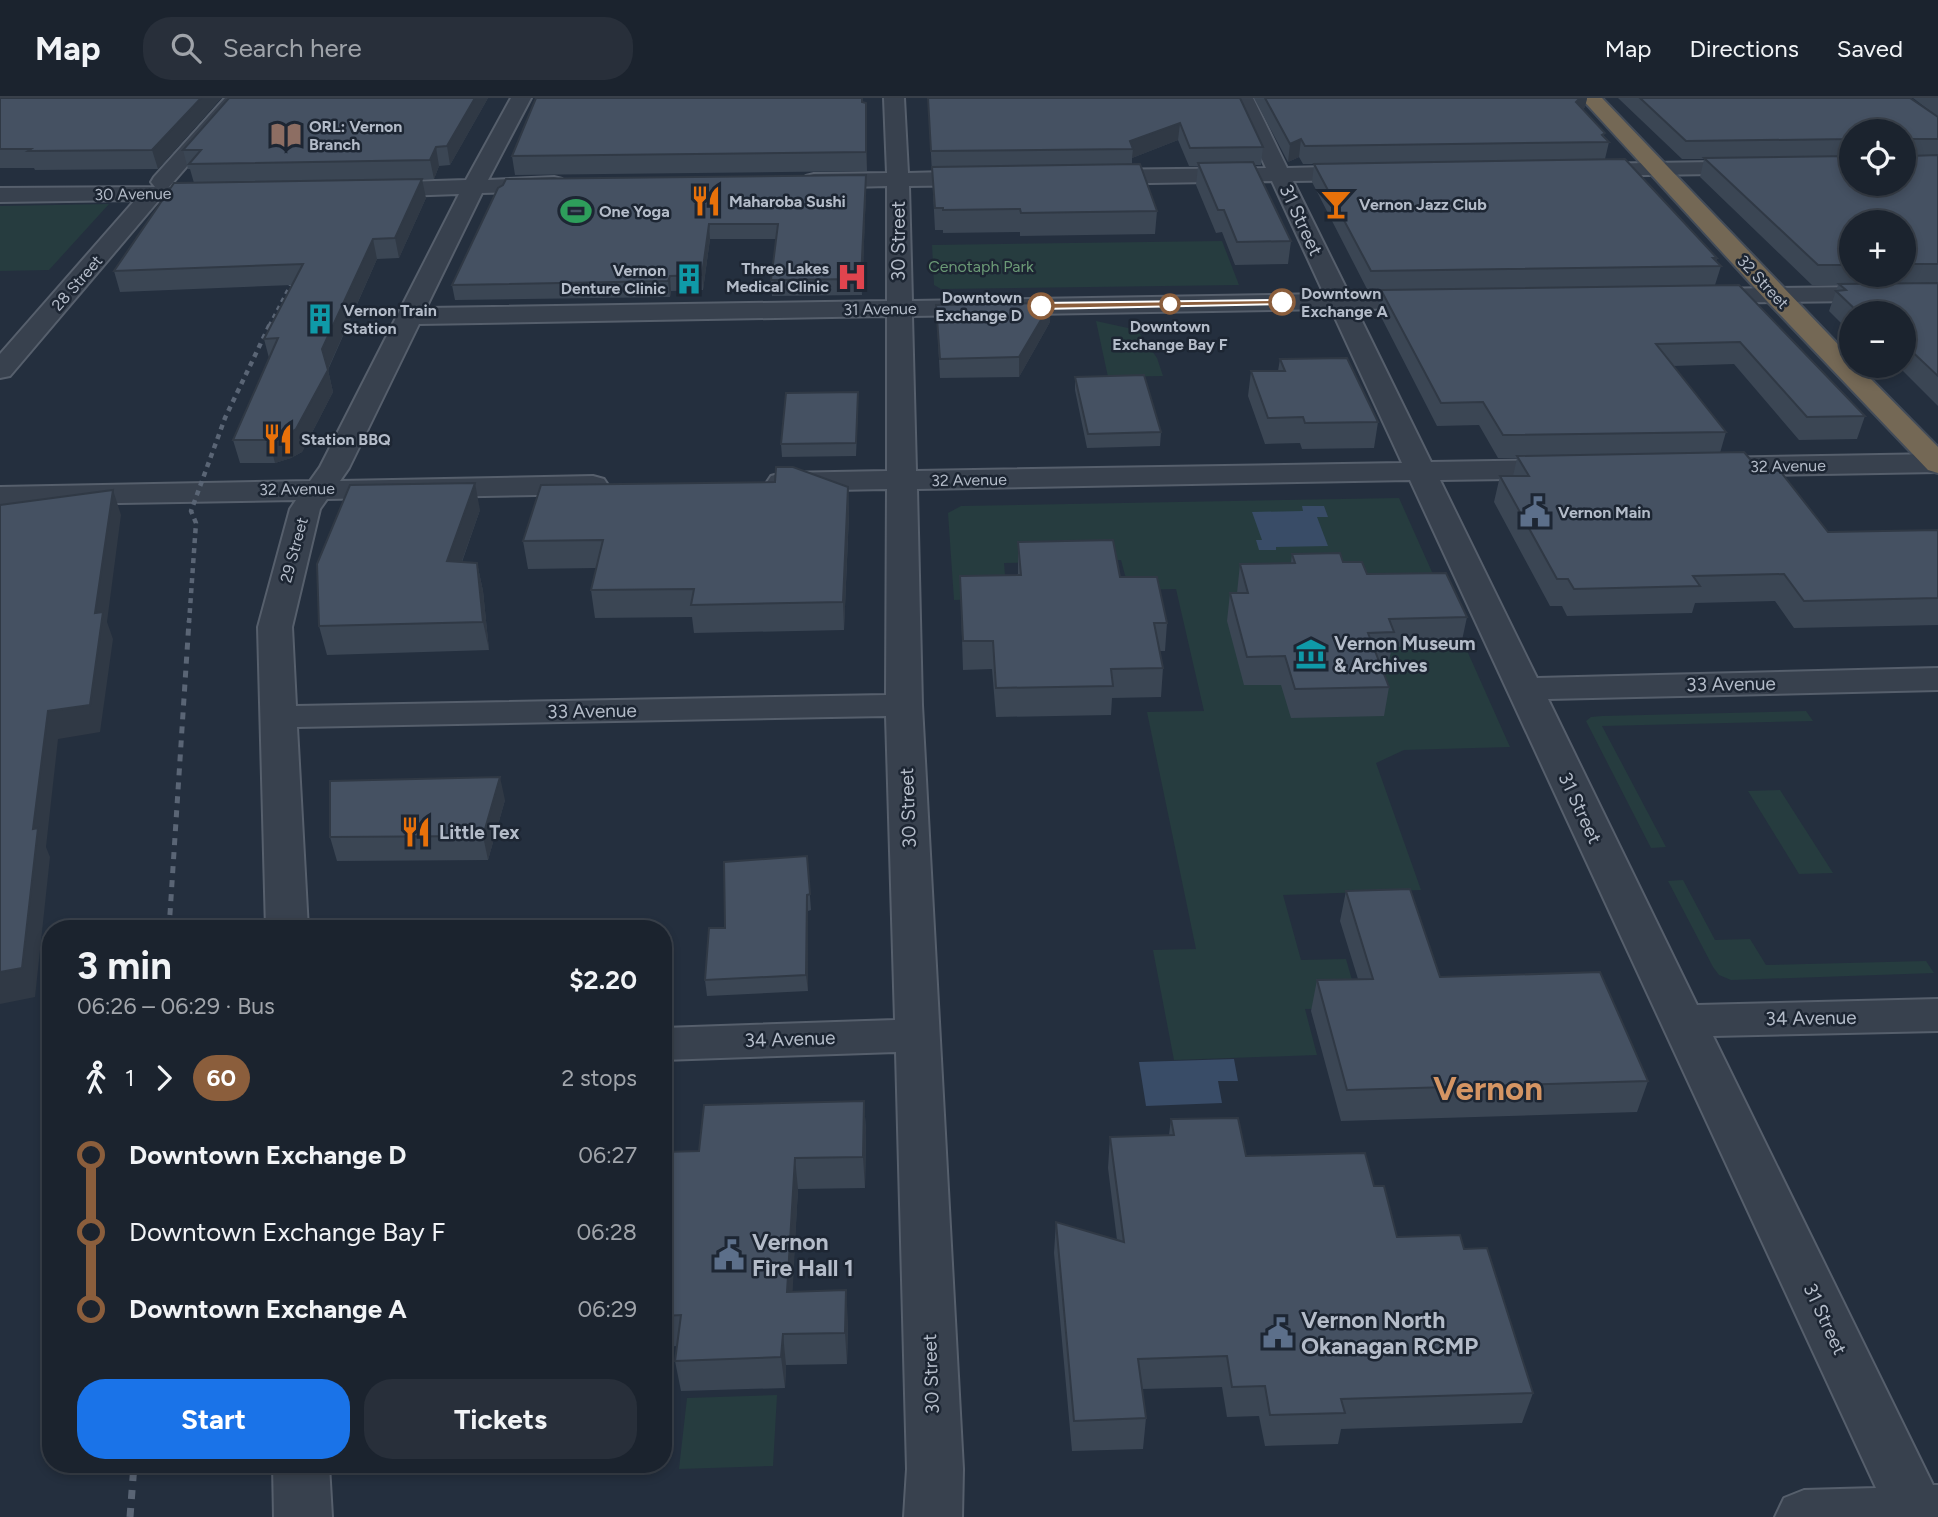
<!DOCTYPE html>
<meta charset="utf-8">
<style>
:root{--surface:#1b232e;--page:#282f3a;--text:#f1f3f6;--muted:#a0a4aa;--line:#39404a;--accent:#1a73e8}
body{margin:0;font-family:Figtree,sans-serif;background:var(--page);color:var(--text);height:100vh;display:flex;flex-direction:column;font-size:26px;white-space:nowrap}
*{box-sizing:border-box;margin:0}
p{font-size:23px;color:var(--muted)}
.icon{flex:none;width:38px;height:38px;fill:none;stroke:currentColor;stroke-width:2;stroke-linecap:round;stroke-linejoin:round}
.map{position:relative;flex:1;overflow:hidden}
.drawer{position:absolute;left:42px;top:822px;width:630px;height:553px;display:flex;flex-direction:column;background:var(--surface);border-radius:28px;box-shadow:0 4px 10px #0003,0 0 0 2px var(--line)}
.drawer>*{flex:none}
.badge{padding:0 14px;border-radius:23px;font-size:24px;line-height:46px}
.controls{position:absolute;left:1839px;top:21px;display:grid;gap:14px}
.controls a{display:grid;place-items:center;width:77px;height:77px;border-radius:50%;background:var(--surface);box-shadow:0 4px 10px #0003,0 0 0 2px var(--line);font-size:35px}
.map>.badge{position:absolute;translate:-50% -50%;box-shadow:0 0 0 4px #fff}
.legs{display:flex;align-items:center;gap:10px;height:77px;padding:0 35px;font-size:23px}
.legs p{margin-inline-start:auto}
.summary{display:flex;align-items:center;justify-content:space-between;height:119px;padding:0 35px}
h1{font-size:38px;font-weight:700;line-height:52px}
.button{display:flex;gap:14px;margin-top:auto;padding:14px 35px}
.button a{flex:1;height:80px;border-radius:28px;background:var(--accent);color:#fff;font-size:28px;font-weight:700;line-height:80px;text-align:center}
.button a+a{background:var(--page);color:var(--text)}
ul{padding:0 35px;list-style:none}
li{display:flex;align-items:center;gap:24px;height:77px;font-size:26px}
li i{display:grid;place-items:center;width:10px;height:100%;margin:0 9px;background:currentColor}
li i::after{content:'';width:18px;height:18px;margin:-9px;border:5px solid;border-radius:50%;background:var(--surface)}
li p{margin-inline-start:auto}
li:first-child i{background:linear-gradient(#0000 50%,currentColor 0)}
li:last-child i{background:linear-gradient(currentColor 50%,#0000 0)}
header{display:flex;align-items:center;gap:42px;box-sizing:border-box;height:98px;padding:0 35px;background:var(--surface);border-bottom:2px solid var(--line)}
header strong{font-size:33px}
nav{display:flex;gap:38px;margin-inline-start:auto;font-size:24px}
.search{width:490px;height:63px;background:var(--page);display:flex;align-items:center;gap:18px;box-sizing:border-box;padding:0 24px;border-radius:28px;color:var(--muted);font-size:26px}
.map>svg:first-child{display:block}
.green{fill:#263c3f}
.water{fill:#394c67}
.lines{fill:none;stroke-linecap:round;stroke-linejoin:round}
.minor-casing{stroke:#565f6c;stroke-width:4}
.highway-casing{stroke:#434c59;stroke-width:4}
.minor{fill:#38414e;fill-rule:evenodd}
.highway{fill:#746855;fill-rule:evenodd}
.rail-far3{stroke:#5a6575;stroke-width:3.5;stroke-dasharray:4.5 4.5;stroke-linecap:butt}
.rail-far2{stroke:#5a6575;stroke-width:4.5;stroke-dasharray:5 5;stroke-linecap:butt}
.rail-far1{stroke:#5a6575;stroke-width:5;stroke-dasharray:7 7;stroke-linecap:butt}
.rail{stroke:#5a6575;stroke-width:7;stroke-dasharray:9 9;stroke-linecap:butt}
.wall{fill:#3b4654;fill-rule:evenodd}
.shaded-wall{fill:#303945}
.building{fill:#455162;stroke:#303945;stroke-width:2}
.line-1{fill:#8b5e3c;stroke:#fff;stroke-width:2}
.stop-1-dot{fill:#fff;stroke:#8b5e3c;stroke-width:3.5}
.labels{text-anchor:middle;dominant-baseline:central;stroke-width:5;stroke-linejoin:round;paint-order:stroke}
.far-poi-label{font-size:16px;font-weight:bold;fill:#b4bcc9;stroke:#1d2633;text-anchor:start}
.far-street-label{font-size:16px;fill:#b4bcc9;stroke:#1d2633}
.far-park-label{font-size:16px;fill:#6b9a76;stroke:#1d2633}
.far-stop-label{font-size:16px;font-weight:bold;fill:#b4bcc9;stroke:#1d2633;text-anchor:start}
.street-label{font-size:19px;fill:#b4bcc9;stroke:#1d2633}
.poi-label{font-size:19px;font-weight:bold;fill:#b4bcc9;stroke:#1d2633;text-anchor:start}
.near-poi-label{font-size:23px;font-weight:bold;fill:#b4bcc9;stroke:#1d2633;text-anchor:start}
.town-label{font-size:33px;font-weight:bold;fill:#d59563;stroke:#1d2633}
</style>
<header>
<strong>Map</strong>
<div class="search"><svg class="icon" aria-label="search" viewBox="0 0 24 24"><circle cx="10" cy="10" r="6"/><path d="M15 15l6 6"/></svg>Search here</div>
<nav><a>Map</a><a>Directions</a><a>Saved</a></nav>
</header>
<div class="map">
<svg width="1938" height="1419" viewBox="0 0 1938 1419">
<rect width="100%" height="100%" fill="#242f3e"/>
<path class="green" d="M109 106 49 172 0 173V108Z
M1222 143 1239 187 941 191 934 187 932 147Z
M1096 223 1137 232 1157 260 1163 278 1108 279Z
M1399 400 1510 649 1404 652 1376 665 1421 792 1283 797 1301 862 1346 861 1360 910 1305 911 1317 957 1174 962 1153 852 1196 851 1147 614 1204 613 1176 491 1129 492 1121 462 1004 465 1007 500 954 502 948 415 961 408Z
M1806 613 1813 623 1602 628 1666 749 1651 750 1586 623 1591 619 1602 618Z
M1780 692 1833 775 1799 776 1748 693Z
M1683 782 1715 842 1750 841 1766 867 1926 863 1934 875 1731 882 1719 877 1713 869 1668 783Z
M777 1297 773 1368 679 1371 687 1300Z"/>
<path class="water" d="M1302 408H1324L1328 419H1317L1328 448 1276 449V452H1259L1256 442H1262L1252 414 1303 413Z
M1234 961 1238 983H1218L1222 1005 1146 1008 1139 964Z"/>
<g class="lines">
<g class="minor-casing">
<path id="minor" d="M225 0H246L169 89 218 88 226 90 229 95 226 100 159 102 10 278 0 280V256L135 102 0 104V90L155 89 151 84 154 79Z
M511 0H531L488 82 554 79 562 81 565 86 562 91 554 93 482 95 426 210 887 203V88L814 90 806 88 803 83 806 78 814 76 887 75 884 0H904L908 75 985 73 993 75 996 80 993 85 985 87 909 88 912 203 1324 196 1272 83 1090 86 1082 84 1079 79 1082 74 1090 72 1266 70 1233 0H1253L1287 70 1366 68 1374 70 1377 75 1374 80 1366 82 1293 83 1349 196 1430 194 1439 197 1443 202 1439 207 1430 210 1356 211 1431 364 1566 362 1576 365 1581 371 1576 377 1566 380 1440 382 1537 580 1938 570V592L1548 601 1697 907 1938 901V933L1713 938 1933 1387H1938V1419H1775L1784 1400 1804 1392 1876 1390 1410 382 917 391 922 607 963 1371 962 1419H904L907 1371 896 954 663 962V930L895 922 886 618 297 629 308 831H266L258 529 290 411 296 402 0 407V389L310 383 320 369 459 96 373 99 365 97 362 92 365 87 373 85 466 82ZM1331 211 1402 365 916 373 912 218ZM887 218V373L782 375 771 378 767 384 771 390 782 393 887 391 886 597 296 608 292 529 320 411 327 401 593 396 604 393 608 387 604 381 593 378 340 383 349 370 419 226Z
M1852 62V74L1584 78 1576 77 1573 72 1576 67 1584 66Z
M1938 188V202L1697 205 1688 203 1685 198 1688 193 1697 191Z
M1938 356V374L1703 378 1693 375 1688 369 1693 363 1703 360Z
M273 1367H329L332 1419H274Z"/>
</g>
<g class="highway-casing">
<path id="highway" d="M1581 0H1602L1852 261V268H1858L1938 349V375L1928 372 1766 202Z"/>
</g>
<use href="#minor" class="minor"/>
<use href="#highway" class="highway"/>
<path class="rail-far3" d="M269 228 299 171"/>
<path class="rail-far2" d="M189 525 196 425 191 413 225 320 270 226"/>
<path class="rail-far1" d="M169 831 189 523"/>
<path class="rail" d="M130 1419 134 1367"/>
</g>
<path class="wall" d="M0 0H221L158 71 35 72 34 70H0Z
M229 0H488L450 67 439 68 434 81 295 83 426 100 399 160 377 161 328 272 333 294 302 354 291 360 275 365H240L233 342 269 260 264 241 292 187 120 194 114 173 194 85 190 71H188L183 52Z
M536 0H863V4L867 23V73L515 77 512 58Z
M928 0H1240L1263 49 1261 67H1254L1291 143 1288 166 1235 167 1222 134 1216 135 1196 87 1198 68H1189L1178 42 1132 60V66L1157 113 1155 136 1020 138V134L943 135V132H935Z
M1254 0H1587L1585 9 1583 11 1609 44 1605 61 1717 160 1716 163 1721 168 1715 187 1865 318 1857 341 1799 342 1734 266 1673 268 1726 334 1720 355 1760 373 1828 434 1938 432V527L1794 530 1775 503 1695 505 1692 515 1567 518 1562 508H1550L1494 404 1500 378H1513L1517 360H1498L1479 327 1437 328 1378 213 1381 193H1368L1312 84 1314 66H1303L1299 59 1288 64Z
M1618 0H1910L1938 19V308L1898 268H1904V215H1852V236L1829 213 1838 187H1812L1700 79 1704 61H1682ZM1852 33 1904 86H1852ZM1852 124H1904V177H1852Z
M1913 0H1938V19Z
M866 77V91L862 197 772 198 771 182 776 141H710L703 192 671 193 670 199 455 202 452 187Z
M936 207 1050 224 1019 279 940 280Z
M1280 261 1378 324 1374 350 1302 351 1300 345 1265 346 1248 298 1251 273H1278Z
M1075 279 1161 334 1160 348 1087 350 1075 292Z
M858 308 856 358 782 359 781 346Z
M848 389 849 416 844 532 694 535 692 519 595 520 591 492 596 470 528 471 523 443Z
M480 412 462 464 477 465 483 493 489 552 327 557 319 528Z
M1018 444 1120 479 1167 525 1165 553H1160L1163 570 1161 599 1112 600 1111 617 996 619 992 571 963 572 960 478 1018 477Z
M1292 456 1343 464 1367 476 1467 519 1461 547 1392 549 1389 563H1379L1389 589 1384 618 1291 620 1281 587H1244L1227 523 1230 495H1237L1240 466 1291 465Z
M505 702 488 762 337 763 330 739Z
M807 758 811 812 808 813V893L707 898 705 882 725 830Z
M1346 793 1440 879 1648 983 1637 1014 1341 1023 1311 913 1317 882 1358 881 1340 823Z
M864 1003 866 1034 865 1090 798 1091 792 1193 848 1223 847 1266 786 1267 785 1290 681 1293 675 1263 677 1248 663 1249V1054L699 1053Z
M1171 1021 1246 1058 1374 1088 1397 1139 1464 1151 1533 1295 1522 1325 1341 1331 1338 1346 1265 1348 1259 1318 1227 1319 1222 1289 1142 1291 1146 1320 1143 1351 1072 1353 1054 1155 1056 1124 1117 1142 1108 1070 1110 1039 1169 1037Z"/>
<path class="shaded-wall" d="M201 0H221L158 71 152 52Z
M475 0H488L450 67 447 48Z
M1580 0H1587L1585 9 1573 21 1576 4Z
M866 5 867 23V73L866 54Z
M1180 25 1178 42 1132 60 1133 51 1130 43Z
M1301 41 1299 59 1288 64 1290 46Z
M436 49 439 68 434 81 430 62Z
M866 77V91L862 197 861 181Z
M422 81 426 100 399 160 395 140Z
M709 126 710 141 703 192 702 177Z
M373 141 377 161 327 273 322 251Z
M670 178 671 193 670 199 668 183Z
M1051 205 1050 224 1019 279V259Z
M328 272 333 294 302 354 291 360 275 365 269 342Z
M475 385 480 412 452 491 447 463Z
M848 389 849 416 844 532 843 504Z
M113 392 121 417 107 524 113 541 100 634 58 641 46 749 50 759 35 899 0 906V874L48 613 95 515Z
M477 465 483 493 489 552 483 524Z
M500 679 505 702 488 762 483 738Z
M807 797 808 813V893L806 877Z
M864 1003 866 1034 865 1090 863 1059Z
M795 1060 798 1091 791 1224 787 1194Z
M846 1192 848 1223 847 1266 845 1235Z
M783 1236 786 1267 785 1290 781 1259Z"/>
<path class="building" d="M0 0H201L152 52 28 53 31 51H0Z
M229 0H475L447 48 436 49 430 62 189 66 201 52H183Z
M536 0H862V4L866 5V54L512 58Z
M928 0H1240L1263 49 1190 50 1180 25 1130 43 1133 51 931 53Z
M1265 0H1580L1576 4 1605 35 1602 37 1609 44 1305 48 1301 41 1290 46Z
M1640 0H1910L1938 19V41H1910L1907 44V56L1910 58 1938 57V166H1904V124H1852V167H1818L1704 60 1852 58V86H1904V33H1852V41L1686 43Z
M1625 61 1717 160H1713L1721 168 1371 173 1314 66Z
M1253 64 1291 143 1237 144 1224 112H1218L1198 65Z
M1140 66 1157 113 1021 115 1020 111 943 112V110H935L932 69Z
M866 77 861 181 771 182 778 126H709L702 177 670 178 668 183 452 187 498 90 503 87 506 81Z
M422 81 395 140 373 141 322 251 328 272 296 331 285 338 269 342H233L278 240 264 241 303 166 114 173 174 85Z
M1938 185V278L1904 246V215H1859L1836 193 1846 192 1839 186Z
M1739 187 1865 318 1807 319 1740 244 1656 246 1726 334 1503 337 1483 304 1441 305 1381 192Z
M1051 205 1019 259 940 261 936 207Z
M1347 260 1378 324 1305 325 1303 319 1268 320 1251 273H1285L1280 261Z
M1144 277 1161 334 1088 336 1075 279Z
M858 294 856 345 781 346 786 295Z
M1744 354 1760 373H1780L1828 434 1938 432V500L1804 503 1784 476 1693 478 1700 488 1574 491 1568 481H1557L1500 378H1529L1517 358Z
M776 369H793L848 389 843 504 691 507 694 491 591 492 603 442 523 443 541 387 775 384Z
M475 385 447 463 477 465 483 524 319 528 317 466 350 387Z
M113 392 95 515 103 514 90 607 48 613 33 731 38 730 22 870 0 874V407Z
M1113 442 1120 479H1157L1167 525H1154L1163 570 1111 571 1113 588 996 590 993 543H963L960 478 1021 477 1018 444Z
M1340 455 1343 464H1362L1367 476 1446 475 1467 519 1389 521 1394 534 1368 535 1389 589 1295 591 1285 558 1247 559 1230 495H1248L1240 466 1295 465 1292 456Z
M500 679 483 738 330 739V683Z
M807 758 810 796 807 797 806 877 705 882 709 830H725L724 764Z
M1410 791 1440 879 1600 874 1648 983 1347 992 1317 882 1373 881 1346 793Z
M864 1003 863 1059 795 1060 787 1194 846 1192 845 1235 783 1236 781 1259 675 1263 681 1217 663 1218V1054L699 1053 704 1007Z
M1238 1020 1246 1058 1365 1055 1374 1088H1384L1397 1139 1460 1137 1464 1151 1487 1150 1533 1295 1341 1301 1345 1315 1270 1317 1265 1288 1232 1289 1227 1258 1138 1261 1146 1320 1074 1323 1056 1124 1124 1144 1110 1039 1174 1037 1171 1021Z"/>
<path class="line-1" d="M1282 202H1285V206L1041 211 1036 208 1041 205Z"/>
<defs>
<g id="library-bare" transform="scale(2.415)"><path d="M-6-4Q-3-5.5-.7-3.5V5Q-3 3-6 4ZM6-4Q3-5.5 .7-3.5V5Q3 3 6 4Z" fill="#8d6e63" stroke="#1d2633" stroke-width="2.5" paint-order="stroke"/></g>
<g id="restaurant-bare" transform="scale(2.415)"><path d="M-5-6h1v4h1v-4h1v4h1v-4h1v5L-1.5 .5V6h-2V.5L-5-1ZM5-6V6H3V1.5H1.5Q1.5-4 5-6Z" fill="#e8710a" stroke="#1d2633" stroke-width="2.5" paint-order="stroke"/></g>
<g id="bar-bare" transform="scale(2.415)"><path d="M-6-5H6L.8 .8V4.5H3.5V6h-7V4.5H-.8V.8Z" fill="#e8710a" stroke="#1d2633" stroke-width="2.5" paint-order="stroke"/></g>
<g id="stadium-bare" transform="scale(2.415)"><path d="M0-5a6.5 5 0 1 0 0 10a6.5 5 0 1 0 0-10ZM-3.5-1.8h7v3.6h-7Z" fill="#2e9e5b" stroke="#1d2633" stroke-width="2.5" paint-order="stroke"/></g>
<g id="hospital-bare" transform="scale(2.415)"><path d="M-5-5h3v3.5h4V-5h3V5h-3V1.5h-4V5h-3Z" fill="#e0444e" stroke="#1d2633" stroke-width="2.5" paint-order="stroke"/></g>
<g id="building-bare" transform="scale(2.415)"><path d="M-4-6H4V6H1V3H-1V6H-4ZM-2.5-4.3h1.7v1.8h-1.7ZM.8-4.3h1.7v1.8H.8ZM-2.5-1h1.7V.8h-1.7ZM.8-1h1.7V.8H.8Z" fill="#0f9aa8" stroke="#1d2633" stroke-width="2.5" paint-order="stroke"/></g>
<g id="civic-bare" transform="scale(2.415)"><path d="M-.6-6.5H3V-4.5H.6V-3L4-1V1h2V6H-6V1h2V-1L-.6-3ZM-1.2 2.5V6h2.4V2.5Z" fill="#5c6f8a" stroke="#1d2633" stroke-width="2.5" paint-order="stroke"/></g>
<g id="museum-bare" transform="scale(2.415)"><path d="M0-6L6-3V-2H-6V-3ZM-5-1h2V3h-2ZM-1-1h2V3h-2ZM3-1h2V3H3ZM-6 4H6V6H-6Z" fill="#0f9aa8" stroke="#1d2633" stroke-width="2.5" paint-order="stroke"/></g>
</defs>
<g fill-rule="evenodd">
<use href="#library-bare" x="286" y="37"/>
<use href="#restaurant-bare" x="706" y="103"/>
<use href="#bar-bare" x="1336" y="106"/>
<use href="#stadium-bare" x="576" y="113"/>
<use href="#hospital-bare" x="852" y="179"/>
<use href="#building-bare" x="689" y="181"/>
<use href="#building-bare" x="320" y="221"/>
<use href="#restaurant-bare" x="278" y="341"/>
<use href="#civic-bare" x="1535" y="414"/>
<use href="#museum-bare" x="1311" y="556"/>
<use href="#restaurant-bare" x="416" y="734"/>
<use href="#civic-bare" x="729" y="1157"/>
<use href="#civic-bare" x="1278" y="1235"/>
</g>
<g class="stop-1-dot">
<circle cx="1282" cy="204" r="12"/>
<circle cx="1170" cy="206" r="9"/>
<circle cx="1041" cy="208" r="12"/>
</g>
<g class="labels">
<g class="far-poi-label">
<text x="309" y="28">ORL: Vernon<tspan x="309" dy="18">Branch</tspan></text>
<text x="729" y="103">Maharoba Sushi</text>
<text x="1359" y="106">Vernon Jazz Club</text>
<text x="599" y="113">One Yoga</text>
<text x="829" y="170" text-anchor="end">Three Lakes<tspan x="829" dy="18">Medical Clinic</tspan></text>
<text x="666" y="172" text-anchor="end">Vernon<tspan x="666" dy="18">Denture Clinic</tspan></text>
<text x="343" y="212">Vernon Train<tspan x="343" dy="18">Station</tspan></text>
<text x="301" y="341">Station BBQ</text>
<text x="1558" y="414">Vernon Main</text>
</g>
<g class="far-street-label">
<text transform="translate(133 96) rotate(-1)">30 Avenue</text>
<text transform="translate(1763 184) rotate(47)">32 Street</text>
<text transform="translate(77 185) rotate(-49)">28 Street</text>
<text transform="translate(880 211) rotate(-1)">31 Avenue</text>
<text transform="translate(1788 368) rotate(-1)">32 Avenue</text>
<text transform="translate(969 382) rotate(-1)">32 Avenue</text>
<text transform="translate(297 391) rotate(-1)">32 Avenue</text>
<text transform="translate(294 452) rotate(-75)">29 Street</text>
</g>
<g class="far-park-label">
<text x="981" y="168">Cenotaph Park</text>
</g>
<g class="far-stop-label">
<text x="1301" y="195">Downtown<tspan x="1301" dy="18">Exchange A</tspan></text>
<text x="1022" y="199" text-anchor="end">Downtown<tspan x="1022" dy="18">Exchange D</tspan></text>
<text x="1170" y="228" text-anchor="middle">Downtown<tspan x="1170" dy="18">Exchange Bay F</tspan></text>
</g>
<g class="street-label">
<text transform="translate(1301 122) rotate(65)">31 Street</text>
<text transform="translate(898 143) rotate(-90)">30 Street</text>
<text transform="translate(1731 586) rotate(-1)">33 Avenue</text>
<text transform="translate(592 613) rotate(-1)">33 Avenue</text>
<text transform="translate(908 710) rotate(-92)">30 Street</text>
<text transform="translate(1580 710) rotate(65)">31 Street</text>
<text transform="translate(1811 920) rotate(-1)">34 Avenue</text>
<text transform="translate(790 941) rotate(-2)">34 Avenue</text>
<text transform="translate(1825 1221) rotate(65)">31 Street</text>
<text transform="translate(931 1276) rotate(-92)">30 Street</text>
</g>
<g class="poi-label">
<text x="1334" y="545">Vernon Museum<tspan x="1334" dy="22">&amp; Archives</tspan></text>
<text x="439" y="734">Little Tex</text>
</g>
<g class="near-poi-label">
<text x="752" y="1144">Vernon<tspan x="752" dy="26">Fire Hall 1</tspan></text>
<text x="1301" y="1222">Vernon North<tspan x="1301" dy="26">Okanagan RCMP</tspan></text>
</g>
<g class="town-label">
<text x="1488" y="990">Vernon</text>
</g>
</g>
</svg>
<div class="controls">
<a><svg class="icon" aria-label="locate" viewBox="0 0 24 24"><circle cx="12" cy="12" r="6"/><path d="M12 2v4M12 18v4M2 12h4M18 12h4"/></svg></a>
<a>+</a>
<a>−</a>
</div>
<section class="drawer">
<div class="summary"><div><h1>3 min</h1><p>06:26 – 06:29 · Bus</p></div><b>$2.20</b></div>
<div class="legs"><svg class="icon" aria-label="walk" viewBox="0 0 24 24"><circle cx="13" cy="4" r="2"/><path d="M13 8l-2 6 4 7M11 14l-3 7M7 12l3-4h3l4 4"/></svg>1<svg class="icon" aria-label="forward" viewBox="0 0 24 24"><path d="M9 5l7 7-7 7"/></svg><b class="badge" style="background:#8b5e3c;color:#fff">60</b><p>2 stops</p></div>
<ul>
<li><i style="color:#8b5e3c"></i><b>Downtown Exchange D</b><p>06:27</p></li>
<li><i style="color:#8b5e3c"></i><span>Downtown Exchange Bay F</span><p>06:28</p></li>
<li><i style="color:#8b5e3c"></i><b>Downtown Exchange A</b><p>06:29</p></li>
</ul>
<div class="button"><a>Start</a><a>Tickets</a></div>
</section>
</div>
